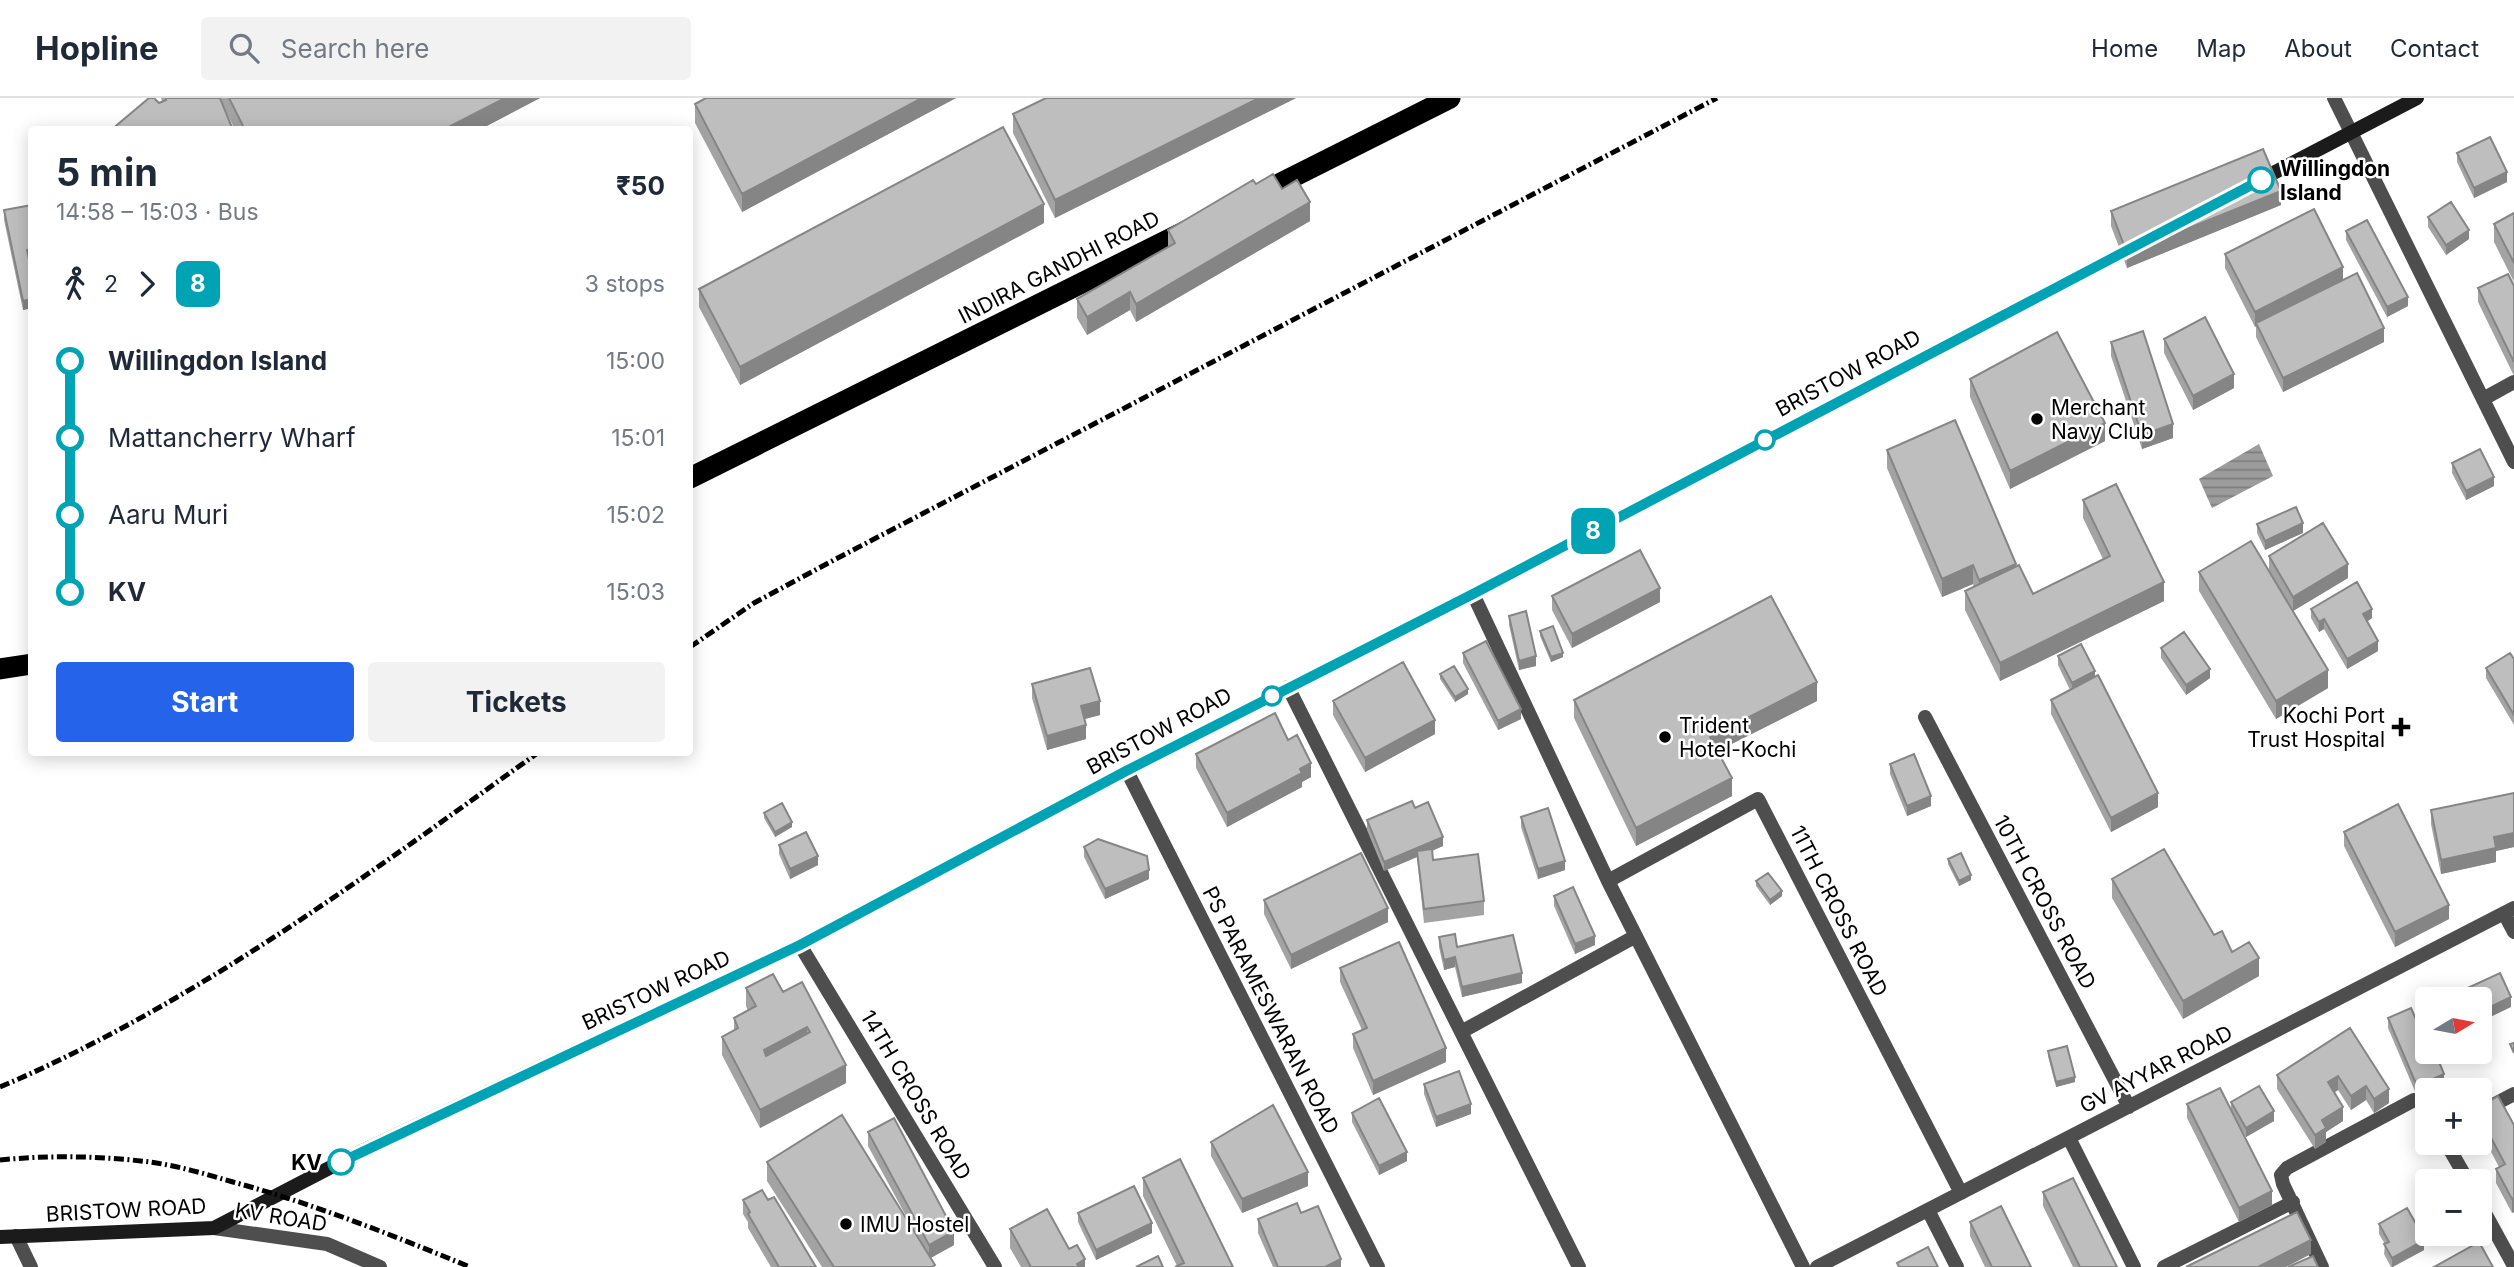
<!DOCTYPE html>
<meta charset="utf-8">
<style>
:root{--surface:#fff;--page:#f2f2f3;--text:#1f2937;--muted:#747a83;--line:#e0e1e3;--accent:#2563eb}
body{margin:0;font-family:Inter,sans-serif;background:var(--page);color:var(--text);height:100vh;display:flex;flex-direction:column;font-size:26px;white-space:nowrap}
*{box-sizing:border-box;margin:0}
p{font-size:23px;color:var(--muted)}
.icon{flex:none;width:38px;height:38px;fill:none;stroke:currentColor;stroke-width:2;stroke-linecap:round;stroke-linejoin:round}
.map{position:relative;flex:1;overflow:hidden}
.details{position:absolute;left:28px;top:28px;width:665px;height:630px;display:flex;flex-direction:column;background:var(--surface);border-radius:7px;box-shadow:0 4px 18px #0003}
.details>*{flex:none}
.badge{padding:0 14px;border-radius:10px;font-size:24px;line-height:46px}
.needle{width:46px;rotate:80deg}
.tools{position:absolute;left:2415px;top:889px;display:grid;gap:14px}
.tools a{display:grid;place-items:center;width:77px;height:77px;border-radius:7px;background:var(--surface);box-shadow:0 4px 18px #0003;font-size:35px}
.map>.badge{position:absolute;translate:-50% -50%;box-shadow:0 0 0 4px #fff}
.legs{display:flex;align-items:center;gap:10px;height:77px;padding:0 28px;font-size:23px}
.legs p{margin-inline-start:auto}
.summary{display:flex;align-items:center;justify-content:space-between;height:119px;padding:0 28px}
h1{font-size:38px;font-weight:700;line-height:52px}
.cta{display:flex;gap:14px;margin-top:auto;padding:14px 28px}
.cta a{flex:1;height:80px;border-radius:7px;background:var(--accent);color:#fff;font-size:28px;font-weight:700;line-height:80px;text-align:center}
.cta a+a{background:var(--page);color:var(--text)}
ul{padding:0 28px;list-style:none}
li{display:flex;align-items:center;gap:24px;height:77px;font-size:26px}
li i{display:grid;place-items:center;width:10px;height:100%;margin:0 9px;background:currentColor}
li i::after{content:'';width:18px;height:18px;margin:-9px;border:5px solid;border-radius:50%;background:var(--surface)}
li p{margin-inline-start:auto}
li:first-child i{background:linear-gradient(#0000 50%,currentColor 0)}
li:last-child i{background:linear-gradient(currentColor 50%,#0000 0)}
header{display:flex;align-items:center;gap:42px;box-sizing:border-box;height:98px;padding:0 35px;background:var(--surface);border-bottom:2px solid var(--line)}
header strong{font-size:33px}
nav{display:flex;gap:38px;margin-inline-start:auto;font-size:24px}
.search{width:490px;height:63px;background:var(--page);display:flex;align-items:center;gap:18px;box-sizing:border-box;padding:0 24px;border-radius:7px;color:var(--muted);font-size:26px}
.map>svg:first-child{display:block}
.water{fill:url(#water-rules)}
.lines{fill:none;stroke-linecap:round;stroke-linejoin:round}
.street{stroke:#4e4e4e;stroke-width:14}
.secondary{stroke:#1b1b1b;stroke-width:14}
.highway{stroke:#000;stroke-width:21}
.rail{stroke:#000;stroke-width:5;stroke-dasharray:10 3.5 2 3.5;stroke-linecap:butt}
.wall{fill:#a3a3a3}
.shaded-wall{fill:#858585}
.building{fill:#bebebe;stroke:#858585;stroke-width:2;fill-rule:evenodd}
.line-1-casing{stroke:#fff;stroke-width:16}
.line-1{stroke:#00a3b4;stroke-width:10}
.stop-1-dot{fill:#fff;stroke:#00a3b4;stroke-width:3.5}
.poi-dot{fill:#000;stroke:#fff;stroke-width:2.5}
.labels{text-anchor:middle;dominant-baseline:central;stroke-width:5;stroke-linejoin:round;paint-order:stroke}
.stop-label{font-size:21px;font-weight:bold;fill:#000;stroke:#fff;text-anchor:start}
.street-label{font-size:21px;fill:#000;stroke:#fff}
.poi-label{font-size:21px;fill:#000;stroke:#fff;text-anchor:start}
</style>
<header>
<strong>Hopline</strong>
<div class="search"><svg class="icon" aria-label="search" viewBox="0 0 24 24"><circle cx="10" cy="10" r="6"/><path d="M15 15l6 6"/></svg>Search here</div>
<nav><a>Home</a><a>Map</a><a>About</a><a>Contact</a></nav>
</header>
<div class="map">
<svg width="2514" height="1169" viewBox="0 0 2514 1169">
<defs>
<pattern id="water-rules" width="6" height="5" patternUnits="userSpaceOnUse" patternTransform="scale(1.75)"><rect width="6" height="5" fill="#9c9c9c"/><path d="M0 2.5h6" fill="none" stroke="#7d7d7d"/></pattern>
</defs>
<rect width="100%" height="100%" fill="#fff"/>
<path class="water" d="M2259 346 2273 378 2212 410 2199 381Z"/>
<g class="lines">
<path class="street" d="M2334 0 2514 364
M2483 301 2514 284
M1473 496 1608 783 1803 1169
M1288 589 1579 1169
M1925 619 2129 1009
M1127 673 1378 1169
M1608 783 1758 701 1961 1095
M2504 815 2514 834
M800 847 995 1169
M1461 934 1636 838
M2480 1014 2514 996
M2069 1040 2134 1169
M2446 1045 2468 1083
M2480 1106 2514 1168
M1928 1112 1957 1169
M214 1130 327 1146 380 1169
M16 1138 31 1169
M1817 1169 2514 810
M2164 1169 2293 1104
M2322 1169 2283 1086 2281 1077 2287 1070 2414 1002 2425 1006 2427 1009"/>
<path class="secondary" d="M2258 83 2417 0
M0 1139 214 1130 362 1053 800 847 1127 673 1473 496 2138 146"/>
<path class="highway" d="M1255 98 1450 0
M690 380 1192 130
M0 571 32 566"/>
<path class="rail" d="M690 549 754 505 834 462 1717 0
M0 989C195 906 367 777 539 654
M0 1062C49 1057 101 1058 150 1064 178 1068 206 1076 233 1084 314 1106 392 1137 470 1169"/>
</g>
<path class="wall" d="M161 0H540L479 32H235L224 9 159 5 162 3Z
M956 0 742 114 695 25V6Z
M1296 0 1055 120 1013 35V16Z
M2457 55 2507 84 2474 100 2457 64Z
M1256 86 1282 91 1310 123 1136 224 1130 212 1087 237 1077 220V201L1168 149V132Z
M2281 107 2127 170 2111 128V113Z
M4 112 32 161H29L32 175V210L23 212 4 122Z
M2514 115V184L2494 144V126Z
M2428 119 2469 141 2446 157 2428 129Z
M1044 125 740 287 699 209V191Z
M2346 133 2408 208 2387 219 2346 142Z
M2225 156 2343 182 2384 244 2283 294 2256 239V228L2255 229 2225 170Z
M2514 188V278L2478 204V190Z
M2164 241 2234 290 2193 312 2164 255Z
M2111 244 2173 340 2142 351 2111 258Z
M1970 281 2105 343 2010 391 1970 299Z
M1887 352 2016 468 2033 496 2103 461 2083 420V402L2164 503 2000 583 1965 512V493L1974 489 1973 486 1942 499 1887 370Z
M2452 365 2494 388 2466 402 2452 375Z
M2257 426 2303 435 2265 452 2257 435Z
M2269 458 2348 480 2293 513 2269 472Z
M2199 474 2328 590 2276 621 2199 493Z
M1552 498 1660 504 1572 550 1552 512Z
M2311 511 2372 520 2367 524 2378 553 2347 571 2324 531 2319 534 2311 520Z
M1509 518 1536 568 1519 572 1509 527Z
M1540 533 1563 559 1551 564 1540 538Z
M2161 550 2210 580 2186 597 2161 560Z
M1463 555 1521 621 1498 632 1463 565Z
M2058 558 2095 579 2158 709 2111 734 2051 616V602L2070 592 2058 567Z
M2514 561V627L2486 580V570Z
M1440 576 1468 596 1455 604 1440 581Z
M1032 586 1100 617 1084 621 1086 641 1047 652 1032 600Z
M1574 602 1817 603 1717 653 1732 698 1636 748 1574 620Z
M1333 603 1435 636 1365 674 1333 617Z
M1288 642 1311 679 1302 684V689L1227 729 1196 670V656Z
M1890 666 1931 708 1907 718 1890 676Z
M2514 695V749L2496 753V764L2441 776 2431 726V712Z
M1415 710 1443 748 1432 753 1433 762 1484 803V817L1424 825 1417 759 1384 773 1367 732V722Z
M764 715 792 729 775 739 764 720Z
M1521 719 1565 772 1538 781 1521 729Z
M2344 734 2449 821 2395 849 2344 748Z
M779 747 818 767 790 781 779 756Z
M1084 749 1149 781 1105 801 1084 759Z
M1948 761 1971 782 1959 788 1948 766Z
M2112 781 2214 837 2259 878 2183 921 2112 800Z
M1756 783 1782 798 1770 807 1756 788Z
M1554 798 1595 847 1575 856 1554 808Z
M1264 802 1388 824 1291 871 1264 816Z
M1439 839 1457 849 1522 885 1462 899 1455 869 1444 872 1439 849Z
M1340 870 1446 964 1373 997 1353 950V936L1362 932 1340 884Z
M746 890 783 894 846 985 760 1030 722 957V939L734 932V920L748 913 746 908Z
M2388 920 2424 940 2444 986 2417 998 2388 930Z
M2350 930 2389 1005 2374 1015 2366 1002 2351 1012 2338 992 2334 994 2343 1023 2326 1034V1044L2315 1051 2277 991V977Z
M2048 953 2075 984 2056 989 2048 958Z
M1424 986 1471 1016 1436 1029 1424 996Z
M2231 1004 2274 1023 2246 1039 2238 1025 2272 1107 2239 1124 2187 1020V1006L2231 1012Z
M2480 1009 2514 1027V1114L2512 1115 2496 1085V1071L2499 1069 2488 1048 2479 1053 2474 1045H2480Z
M1352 1015 1407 1063 1379 1077 1352 1024Z
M868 1034 954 1147 930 1160 935 1169H822L767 1083V1064L913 1131 868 1048Z
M1211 1044 1308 1088 1242 1115 1211 1058Z
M1143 1080 1233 1169 1177 1168 1143 1098Z
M2043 1094 2117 1169H2073L2043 1108Z
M743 1102H768L816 1169H771L748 1130V1124L743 1116Z
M1078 1115 1152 1135 1096 1162 1078 1124Z
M1301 1115 1341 1169H1273L1258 1135V1121Z
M1970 1124 2031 1169H1985L1970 1138Z
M2415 1124 2430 1136V1143L2424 1146V1152L2393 1169H2391L2384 1156 2385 1146 2379 1136V1126Z
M1010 1131 1069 1151 1085 1169H1021L1010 1150Z"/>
<path class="shaded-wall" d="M505 0H540L479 32H443Z
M922 0H956L742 114V96Z
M1259 0H1296L1055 120V102Z
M2507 74V84L2474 100V90Z
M2281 93V107L2127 170V155Z
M1310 104V123L1136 224V206Z
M1044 106V125L740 287V269Z
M2469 132V141L2446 157V147Z
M32 151V161L27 162V152Z
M2343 169V183L2256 225V228L2255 229V214Z
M1130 194V212L1087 237V219Z
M2408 199V208L2387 219V209Z
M32 201V210L23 212V203Z
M2384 230V244L2283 294V280Z
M2234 276V290L2193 312V298Z
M2105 325V343L2010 391V373Z
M2173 326V340L2142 351V337Z
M2494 379V388L2466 402V393Z
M2303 425V435L2265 452V443Z
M2016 466V485L1979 500V482Z
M2348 466V480L2293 513V499Z
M1973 467V486L1942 499V481Z
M2164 484V503L2000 583V565Z
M1660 490V504L1572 550V536Z
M2372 511V520L2363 526V516Z
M2324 521V531L2319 534V524Z
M2378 543V553L2347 571V561Z
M1563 555V559L1551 564V559Z
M1536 558V568L1519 572V563Z
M2210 571V580L2186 597V587Z
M2328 572V590L2276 621V603Z
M2095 573V582L2072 594V585Z
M1817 584V603L1710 657V639Z
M1468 591V596L1455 604V599Z
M1100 603V617L1081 622V608Z
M1521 611V621L1498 632V623Z
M1435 622V636L1365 674V660Z
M1086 627V641L1047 652V638Z
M1311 665V679L1302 684V689L1227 729V715Z
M1732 680V698L1636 748V730Z
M2158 695V709L2111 734V720Z
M1931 698V708L1907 718V708Z
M792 724V729L775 739V734Z
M2514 735V749L2496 753V764L2441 776V762L2494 739Z
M1443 739V748L1417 759V753V759L1384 773V764Z
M818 758V767L790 781V771Z
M1565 763V772L1538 781V771Z
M1149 772V781L1105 801V791Z
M1971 777V782L1959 788V783Z
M1782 793V798L1770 807V802Z
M2449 807V821L2395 849V834Z
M1388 810V824L1291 871V857Z
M1595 838V847L1575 856V846Z
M1455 859V869L1444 872V862Z
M2259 860V878L2183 921V903Z
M1522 875V885L1462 899V889Z
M2511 899V909L2480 924V914Z
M807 929V948L764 971V952Z
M1446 950V964L1373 997V983Z
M846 967V985L760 1030V1012Z
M2444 976V986L2417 998V988Z
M2338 978V992L2328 999V984Z
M2075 979V984L2056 989V984Z
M2366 988V1002L2351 1012V998Z
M2389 991V1005L2374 1015V1001Z
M1471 1006V1016L1436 1029V1019Z
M2343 1009V1023L2326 1034V1044L2315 1051V1037L2322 1022Z
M2274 1013V1023L2246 1039V1030Z
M2488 1034V1048L2479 1053 2480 1039Z
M1407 1054V1063L1379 1077V1068Z
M1308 1074V1088L1242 1115V1101Z
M2272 1093V1107L2239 1124V1110Z
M2514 1100V1114L2512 1115V1101Z
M1152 1125V1135L1096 1162V1152Z
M954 1133V1147L929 1161V1147Z
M2427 1135 2430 1136V1143L2424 1146V1152L2392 1169V1160Z
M2311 1142V1156L2286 1169H2258Z
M1085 1161V1169H1077V1166Z
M1341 1161V1169H1325Z"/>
<path class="building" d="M149 0H154L159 5 166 2V0H220L233 32H111Z
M229 0H505L443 32H245Z
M706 0H922L742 96 695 6Z
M1046 0H1259L1055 102 1013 16Z
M1003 29 1044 106 740 269 699 191Z
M2490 39 2507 74 2474 90 2457 55Z
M2263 51 2281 93 2127 155 2111 113Z
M1273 76 1282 91 1297 82 1310 104 1136 206 1130 194 1087 219 1077 201 1175 145 1168 132 1253 82 1256 86Z
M2451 104 2469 132 2446 147 2428 119Z
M32 107V151L27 152 32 175V201L23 203 4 112Z
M2314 111 2343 169 2255 214 2225 156Z
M2514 115V165L2494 126Z
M2367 122 2408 199 2387 209 2346 133Z
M2357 175 2384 230 2283 280 2256 225Z
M2508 176 2514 188V264L2478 190Z
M2205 219 2234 276 2193 298 2164 241Z
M2143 233 2173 326 2142 337 2111 244Z
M2057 234 2105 325 2010 373 1970 281Z
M1955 322 2016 466 1979 482 1973 467 1942 481 1887 352Z
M2480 351 2494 379 2466 393 2452 365Z
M2116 386 2164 484 2000 565 1965 493 2019 467 2033 496 2110 458 2083 402Z
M2296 409 2303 425 2265 443 2257 426Z
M2323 425 2348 466 2293 499 2269 458Z
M2251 443 2328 572 2276 603 2199 474Z
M1640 452 1660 490 1572 536 1552 498Z
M2357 484 2372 511 2363 516 2378 543 2347 561 2324 521 2319 524 2311 511Z
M1771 498 1817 584 1710 639 1732 680 1636 730 1574 602Z
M1526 513 1536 558 1519 563 1509 518Z
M1553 528 1563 555 1551 559 1540 533Z
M2184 534 2210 571 2186 587 2161 550Z
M1486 543 1521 611 1498 623 1463 555Z
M2081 546 2095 573 2072 585 2058 558Z
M2510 555 2514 561V617L2486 570Z
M1403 564 1435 622 1365 660 1333 603Z
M1454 568 1468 591 1455 599 1440 576Z
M1090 570 1100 603 1081 608 1086 627 1047 638 1032 586Z
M2098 577 2158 695 2111 720 2051 602Z
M1275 615 1288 642 1297 637 1311 665 1300 671 1302 675 1227 715 1196 656Z
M1914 656 1931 698 1907 708 1890 666Z
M2514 695V735L2494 739 2496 750 2441 762 2431 712Z
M1412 703 1415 710 1428 704 1443 739 1384 764 1367 722Z
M782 705 792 724 775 734 764 715Z
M2398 706 2449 807 2395 834 2344 734Z
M1548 710 1565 763 1538 771 1521 719Z
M806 734 818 758 790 771 779 747Z
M1098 741 1147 758 1149 772 1105 791 1084 749Z
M1432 751 1433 762 1478 756 1484 803 1424 811 1417 753Z
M2164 751 2214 837 2222 833 2232 854 2249 844 2259 860 2183 903 2112 781Z
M1361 755 1388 810 1291 857 1264 802Z
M1961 755 1971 777 1959 783 1948 761Z
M1768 775 1782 793 1770 802 1756 783Z
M1573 789 1595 838 1575 846 1554 798Z
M1455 836 1457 849 1513 837 1522 875 1462 889 1455 859 1444 862 1439 839Z
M1399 844 1446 950 1373 983 1353 936 1367 930 1340 870Z
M2500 875 2511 899 2480 914V901H2444Z
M773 876 783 894 802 884 846 967 760 1012 722 939 738 930 734 920 756 908 746 890ZM807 929 810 934 766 958 764 952Z
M2411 910 2424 940 2427 938V954H2435L2444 976 2417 988 2388 920Z
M2350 930 2389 991 2374 1001 2366 988 2351 998 2338 978 2328 984 2343 1009 2322 1022 2326 1030 2315 1037 2277 977Z
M2514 945V955L2510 946Z
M2067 948 2075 979 2056 984 2048 953Z
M1459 973 1471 1006 1436 1019 1424 986Z
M2259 988 2274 1013 2246 1030 2231 1004Z
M2220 990 2272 1093 2239 1110 2187 1006Z
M2498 998 2514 1027V1100L2512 1101 2496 1071 2505 1066 2488 1034 2480 1039V1009Z
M1379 1000 1407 1054 1379 1068 1352 1015Z
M1273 1007 1308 1074 1242 1101 1211 1044Z
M842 1017 935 1167 932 1169H834L767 1064Z
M894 1020 954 1133 929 1147 868 1034Z
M1180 1061 1233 1169H1175L1184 1165 1143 1080Z
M2073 1080 2117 1169H2080L2043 1094Z
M1134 1088 1152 1125 1096 1152 1078 1115Z
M762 1092 768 1102 774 1099 816 1169H779L748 1116 750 1114 743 1102Z
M1297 1105 1301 1115 1318 1108 1341 1161 1325 1169H1278L1258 1121Z
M2001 1108 2031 1169H1992L1970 1124Z
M2407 1110 2415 1124 2423 1120 2427 1128V1135L2422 1138 2424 1142 2392 1160 2384 1146 2389 1144 2379 1126Z
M1047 1111 1069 1151 1077 1147 1085 1161 1077 1166 1079 1169H1031L1010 1131Z
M2297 1114 2311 1142 2258 1169H2186Z
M2479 1144 2493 1169H2434Z
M1928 1149 1938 1169H1899L1897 1165Z
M1158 1158 1163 1169H1136Z
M2313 1158 2318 1169H2288Z"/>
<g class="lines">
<g class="line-1-casing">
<path id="line-1" d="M341 1064 800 847 1126 673 1473 496 2261 82"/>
</g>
<use href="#line-1" class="line-1"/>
</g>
<g class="stop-1-dot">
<circle cx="2261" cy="82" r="12"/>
<circle cx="1765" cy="342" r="9"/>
<circle cx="1272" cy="598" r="9"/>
<circle cx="341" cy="1064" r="12"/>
</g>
<g class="poi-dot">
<circle cx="2037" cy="321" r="7"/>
<path d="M2397.5 618.5h7v7h7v7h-7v7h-7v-7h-7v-7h7z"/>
<circle cx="1665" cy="639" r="7"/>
<circle cx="846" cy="1126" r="7"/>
</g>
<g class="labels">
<g class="stop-label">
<text x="2280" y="70">Willingdon<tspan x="2280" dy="24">Island</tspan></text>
<text x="322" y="1064" text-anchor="end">KV</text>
</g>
<g class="street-label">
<text transform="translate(1059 169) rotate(-27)">INDIRA GANDHI ROAD</text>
<text transform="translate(1848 275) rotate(-28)">BRISTOW ROAD</text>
<text transform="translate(1159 633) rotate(-28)">BRISTOW ROAD</text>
<text transform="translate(2045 804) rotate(62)">10TH CROSS ROAD</text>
<text transform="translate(1839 813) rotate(63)">11TH CROSS ROAD</text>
<text transform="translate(656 892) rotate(-25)">BRISTOW ROAD</text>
<text transform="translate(1271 912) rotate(63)">PS PARAMESWARAN ROAD</text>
<text transform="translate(2156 971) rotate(-27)">GV AYYAR ROAD</text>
<text transform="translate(916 997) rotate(59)">14TH CROSS ROAD</text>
<text transform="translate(126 1112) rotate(-3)">BRISTOW ROAD</text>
<text transform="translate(281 1119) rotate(9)">KV ROAD</text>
</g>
<g class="poi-label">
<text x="2051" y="309">Merchant<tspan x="2051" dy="24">Navy Club</tspan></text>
<text x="2385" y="617" text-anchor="end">Kochi Port<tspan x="2385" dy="24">Trust Hospital</tspan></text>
<text x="1679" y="627">Trident<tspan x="1679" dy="24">Hotel-Kochi</tspan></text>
<text x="860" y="1126">IMU Hostel</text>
</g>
</g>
</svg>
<div class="tools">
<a><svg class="needle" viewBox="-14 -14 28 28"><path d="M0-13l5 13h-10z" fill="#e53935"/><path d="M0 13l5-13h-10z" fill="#747a83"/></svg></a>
<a>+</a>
<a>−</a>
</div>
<b class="badge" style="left:1593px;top:433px;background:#00a3b4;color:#fff">8</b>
<section class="details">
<div class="summary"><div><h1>5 min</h1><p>14:58 – 15:03 · Bus</p></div><b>₹50</b></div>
<div class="legs"><svg class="icon" aria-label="walk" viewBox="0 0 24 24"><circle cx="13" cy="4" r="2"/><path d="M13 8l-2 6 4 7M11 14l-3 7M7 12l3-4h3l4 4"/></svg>2<svg class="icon" aria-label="forward" viewBox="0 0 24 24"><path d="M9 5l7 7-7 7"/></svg><b class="badge" style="background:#00a3b4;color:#fff">8</b><p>3 stops</p></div>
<ul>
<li><i style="color:#00a3b4"></i><b>Willingdon Island</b><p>15:00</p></li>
<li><i style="color:#00a3b4"></i><span>Mattancherry Wharf</span><p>15:01</p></li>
<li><i style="color:#00a3b4"></i><span>Aaru Muri</span><p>15:02</p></li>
<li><i style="color:#00a3b4"></i><b>KV</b><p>15:03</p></li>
</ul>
<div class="cta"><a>Start</a><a>Tickets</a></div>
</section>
</div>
